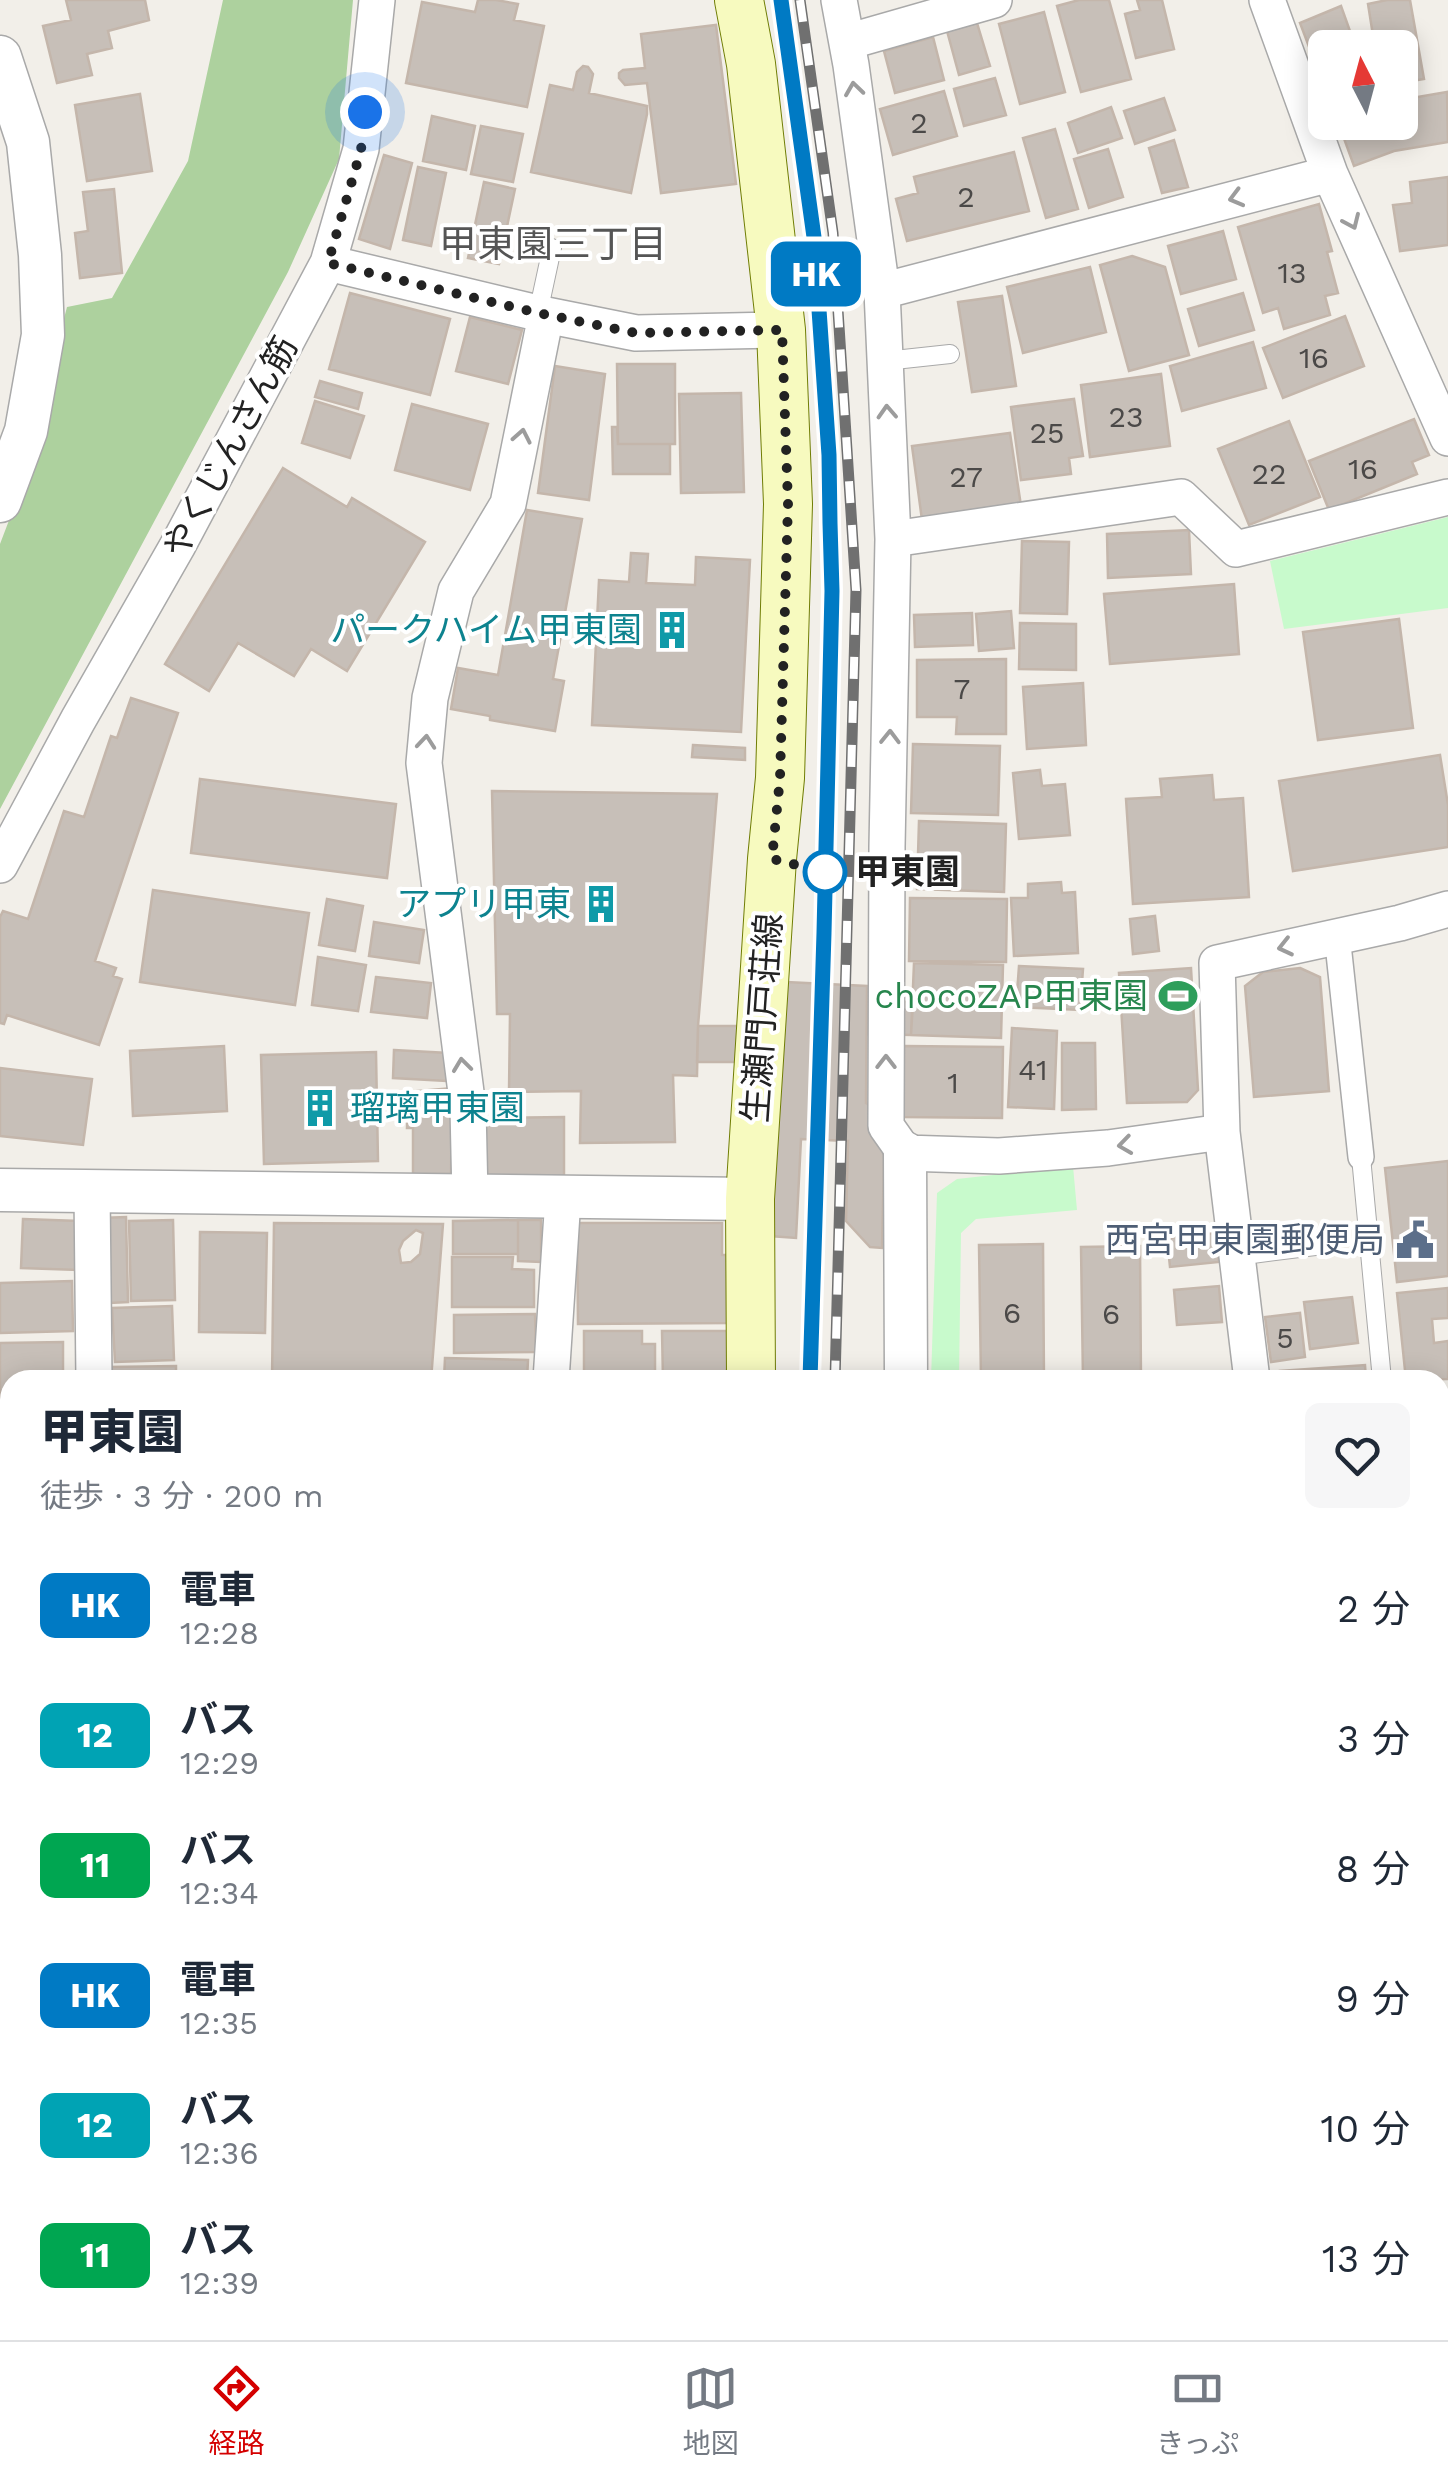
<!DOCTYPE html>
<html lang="ja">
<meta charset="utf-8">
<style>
:root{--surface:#fff;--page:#f6f6f7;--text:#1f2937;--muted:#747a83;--line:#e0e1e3;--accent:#d40000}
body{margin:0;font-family:"Work Sans","Noto Sans JP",sans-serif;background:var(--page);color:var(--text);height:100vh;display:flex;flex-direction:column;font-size:38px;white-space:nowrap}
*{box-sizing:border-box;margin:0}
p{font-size:32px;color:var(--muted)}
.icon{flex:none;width:55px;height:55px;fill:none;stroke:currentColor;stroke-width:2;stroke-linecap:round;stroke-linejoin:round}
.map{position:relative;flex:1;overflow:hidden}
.panel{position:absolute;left:0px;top:1370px;width:1450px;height:970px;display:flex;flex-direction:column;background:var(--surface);border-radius:30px 30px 0 0;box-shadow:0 5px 25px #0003}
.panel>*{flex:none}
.badge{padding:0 20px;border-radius:15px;font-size:35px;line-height:65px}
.needle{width:65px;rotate:354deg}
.buttons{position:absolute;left:1308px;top:30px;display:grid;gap:20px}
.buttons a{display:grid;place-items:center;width:110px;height:110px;border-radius:15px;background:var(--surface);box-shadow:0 5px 25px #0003;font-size:50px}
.you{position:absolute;width:50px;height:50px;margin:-25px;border:8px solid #fff;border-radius:50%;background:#1a73e8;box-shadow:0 0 0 15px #1a73e833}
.map>.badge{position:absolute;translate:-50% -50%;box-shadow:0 0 0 5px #fff}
.round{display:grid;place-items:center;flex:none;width:105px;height:105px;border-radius:15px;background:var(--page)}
.overview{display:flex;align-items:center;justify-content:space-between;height:170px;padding:0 40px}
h1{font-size:48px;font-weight:800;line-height:75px}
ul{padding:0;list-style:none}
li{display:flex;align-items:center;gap:30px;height:130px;padding:0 40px}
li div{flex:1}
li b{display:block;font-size:38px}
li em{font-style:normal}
li .badge{min-width:110px;font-weight:700;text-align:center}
.dock{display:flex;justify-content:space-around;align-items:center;height:140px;border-top:2px solid var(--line);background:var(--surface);font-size:28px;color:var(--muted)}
.dock a{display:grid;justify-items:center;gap:5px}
.dock .active{color:var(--accent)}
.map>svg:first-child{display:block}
.forest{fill:#add19e}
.park{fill:#c8facc}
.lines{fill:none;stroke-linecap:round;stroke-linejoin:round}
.stream{stroke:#aad3df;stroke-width:11}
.building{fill:#c7bfb8;stroke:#c4b6ab;stroke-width:2.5;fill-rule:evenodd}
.service-casing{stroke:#a9a9a9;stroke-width:20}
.pedestrian-casing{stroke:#a9a9a9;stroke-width:28}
.minor-casing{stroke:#a9a9a9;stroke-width:38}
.tertiary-casing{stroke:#a9a9a9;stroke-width:45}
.secondary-casing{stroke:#707d05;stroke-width:50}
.service{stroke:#fff;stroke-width:18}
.pedestrian{stroke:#fff;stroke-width:25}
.minor{stroke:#fff;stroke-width:35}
.tertiary{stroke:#fff;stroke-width:42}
.secondary{stroke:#f7fabf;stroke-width:48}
.rail-casing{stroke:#707070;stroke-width:11}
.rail{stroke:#fff;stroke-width:8;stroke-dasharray:22;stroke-linecap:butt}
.oneway{stroke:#9c9c9c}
.line-casing{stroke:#fff;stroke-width:22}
.line{stroke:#007ac4;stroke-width:15}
.walk{stroke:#222;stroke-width:10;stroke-dasharray:0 18}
.stop-dot{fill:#fff;stroke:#007ac4;stroke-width:5}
.labels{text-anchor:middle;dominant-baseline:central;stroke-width:8;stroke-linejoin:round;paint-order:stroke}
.number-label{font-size:30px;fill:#4b4948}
.street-label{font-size:35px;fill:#222;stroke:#fff}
.culture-label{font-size:35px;fill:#0d838f;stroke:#fff;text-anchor:end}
.stop-label{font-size:35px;font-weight:bold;fill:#222;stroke:#fff;text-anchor:start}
.leisure-label{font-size:35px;fill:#27864d;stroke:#fff;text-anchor:end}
.service-label{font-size:35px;fill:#4e5e75;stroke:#fff;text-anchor:end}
.neighbourhood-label{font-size:38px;fill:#555;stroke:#fff}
</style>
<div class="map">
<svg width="1448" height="2340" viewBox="0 0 1448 2340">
<rect width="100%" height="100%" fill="#f2efe9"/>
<path class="forest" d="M223 0H353L339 159 288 272 0 809V544L16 502 67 307 112 298 188 161Z"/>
<path class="park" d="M1448 517V608L1284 629 1270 561Z
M1073 1166 1077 1210 976 1219 961 1233 959 1380H931L937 1193 957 1179Z"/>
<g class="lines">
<path class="stream" d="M901 2340V2330"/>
</g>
<path class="building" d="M66 0H145L149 20 108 31 112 48 87 54 92 75 57 83 43 26 71 20Z
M478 0H496L518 4 514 20 544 26 527 107 406 83 422 2 475 12Z
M1079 0H1109L1131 79 1081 92 1057 6Z
M1137 0H1162L1174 49 1136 58 1125 14 1140 10Z
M1387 0H1410L1424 79 1400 83V48H1375L1368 4Z
M1341 6 1356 48H1325V89L1300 23Z
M1044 12 1065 92 1020 104 999 24Z
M977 23 990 66 959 75 947 31Z
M716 25 736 184 661 193 647 83 625 85 619 78V73L623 70 645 68 641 34Z
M933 37 944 80 895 93 884 51Z
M583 66 588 67 593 74 589 93 647 106V114L631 193 531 172 550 85 573 90 577 72Z
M995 78 1006 115 964 126 954 89Z
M944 91 957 136 893 155 880 109Z
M1447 92 1448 142 1394 151 1354 166 1338 122H1400V100Z
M140 94 152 171 87 181 75 105Z
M1164 98 1175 130 1135 144 1124 111Z
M1111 107 1122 138 1078 153 1068 123Z
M432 116 475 126 466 170 423 161Z
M481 126 523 134 513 182 471 174Z
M1055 129 1078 209 1046 218 1023 138Z
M1174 140 1188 187 1162 193 1149 148Z
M1108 149 1123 197 1089 208 1074 159Z
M1014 152 1029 211 907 241 896 199 918 193 914 177Z
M384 155 412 163 390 249 359 239Z
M418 167 446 173 431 246 403 240Z
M1448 177V245L1400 251 1393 205 1412 203 1410 182Z
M484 182 515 189 499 264 468 258Z
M114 189 122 273 80 278 75 233 88 231 83 192Z
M1319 204 1332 251 1327 252 1338 293 1325 296 1330 315 1284 329 1278 308 1263 313 1238 227Z
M1223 231 1236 279 1181 294 1168 246Z
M1132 256 1165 267 1189 355 1129 371 1100 265Z
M1090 267 1106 332 1023 353 1007 287Z
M350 293 450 319 430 395 329 369Z
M1243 293 1254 330 1199 346 1188 309Z
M1002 296 1016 386 972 392 958 302Z
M1345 316 1364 366 1283 398 1263 348Z
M470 317 522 330 508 384 456 371Z
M1253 342 1266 388 1182 411 1170 366Z
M617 364H675V444H618Z
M555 366 605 374 589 500 538 493Z
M1161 374 1170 446 1090 457 1081 385Z
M320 381 362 393 358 409 315 397Z
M741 393 744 492 681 493 679 394Z
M1074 399 1083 456 1069 458 1071 474 1021 480 1011 407Z
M315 401 364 416 350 458 302 443Z
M412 404 488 424 470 490 395 470Z
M1414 419 1429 455 1412 462 1417 474 1329 510 1309 461Z
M1289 421 1320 497 1249 525 1218 449Z
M612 427H617L618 444H670V474H613Z
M1010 433 1021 506 922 520 912 446Z
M283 468 347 507 352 498 425 542 347 671 311 649 294 676 238 643 209 691 165 664Z
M527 510 582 519 553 679 564 681 555 731 490 720V716L451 709 458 668 498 675Z
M1189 530 1191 574 1108 578 1107 534Z
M1022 541 1069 542 1067 614 1020 613Z
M631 553 648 554 646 583 695 585 696 557 750 560 741 732 592 725 599 580 629 582Z
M1234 584 1239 654 1110 664 1104 594Z
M1011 611 1014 648 979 651 976 614Z
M972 613 973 645 915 647 914 615Z
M1399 619 1413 728 1318 740 1303 632Z
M1020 623 1076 624V670L1019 669Z
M1006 659V734H956L957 717H917V660Z
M1083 683 1086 745 1027 749 1023 687Z
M131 698 178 713 95 961 116 968 113 976 122 979 99 1045 7 1015 4 1024 0 1023V917L3 911 28 919 64 811 84 817 111 736 117 738Z
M913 744 1000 746 998 815 911 813Z
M693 745 745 748V760L692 757Z
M1440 755 1448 805V847L1293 871 1279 781Z
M1040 770 1042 786 1065 784 1070 835 1019 839 1013 773Z
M1212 775 1214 800 1243 798 1249 897 1133 904 1126 799 1162 797 1160 779Z
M200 779 396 804 387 878 191 853Z
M492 791 717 794 698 1026 697 1076 673 1075 675 1142 580 1143 581 1091 509 1092 510 1014H497Z
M919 821 1006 824 1004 892 917 889Z
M1061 882 1062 893 1075 892 1078 953 1014 956 1011 898H1028V884Z
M153 890 309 913 295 1005 140 982Z
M910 898 1007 899 1006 962 909 961Z
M327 899 363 906 355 951 319 945Z
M1155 916 1159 951 1133 954 1130 919Z
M374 922 424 930 419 963 369 956Z
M318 957 366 965 358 1011 312 1005Z
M914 963 1003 965 1001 1038 911 1035Z
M1019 966 1083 969 1080 1010 1016 1007Z
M1191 968 1198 1090 1187 1102 1127 1103 1119 973Z
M1300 968 1320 977 1329 1091 1254 1097 1245 986 1263 972Z
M376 977 431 983 427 1018 371 1012Z
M786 982 867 986 866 1103 885 1114 882 1248 870 1247 846 1221 848 1141 801 1139 796 1238 770 1236Z
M867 1001 913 1002 911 1035 868 1034Z
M698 1026H784L781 1062H697Z
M1012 1028 1057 1031 1054 1109 1008 1107Z
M1062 1043H1095L1096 1109 1062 1110Z
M224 1046 227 1111 133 1116 130 1051Z
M904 1046 1003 1047 1002 1118 903 1117Z
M394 1050 448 1053 446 1081 393 1078Z
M376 1052 378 1161 264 1164 261 1055Z
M0 1068 92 1079 83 1145 0 1136Z
M452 1088 451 1174H413V1128H407L408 1092Z
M564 1117V1176H479V1118Z
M1448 1161V1276L1397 1282 1385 1168Z
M126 1217 128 1302 110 1303 100 1218Z
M23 1219 79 1221 78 1270 21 1268Z
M173 1220 175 1300 131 1301 129 1221Z
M518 1220H541V1262L518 1261Z
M518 1220V1254H453V1221Z
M274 1223 443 1224 431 1380H272ZM416 1230 423 1233 420 1254 411 1262 401 1263 399 1250 403 1241Z
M577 1223H722V1255H731V1323L578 1324Z
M200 1232 267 1233 265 1333 199 1332Z
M1216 1233 1219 1262 1170 1267 1167 1238Z
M1043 1244 1044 1380H981L979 1245Z
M1140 1246 1141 1380H1083L1081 1247Z
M452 1257H513L512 1269 534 1270V1307H452Z
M72 1281 73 1331 0 1333V1283Z
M1219 1286 1222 1322 1177 1325 1174 1290Z
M1448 1288V1318L1432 1319 1434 1343 1448 1341V1379L1406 1380 1397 1293Z
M1352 1297 1358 1343 1310 1349 1304 1302Z
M172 1306 174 1360 115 1362 112 1308Z
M1300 1313 1305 1357 1271 1362 1265 1317Z
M535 1314 536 1352 454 1353V1315Z
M584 1331H642V1344H655V1380H584Z
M662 1331H728L731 1361 726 1371 729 1377 727 1380H663Z
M63 1342V1380H10V1416H0V1343Z
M445 1358 528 1360 527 1380H444Z
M1365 1365 1366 1380H1281L1280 1371Z
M176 1366V1380H109V1367Z
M1448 1393V1466L1440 1467V1394Z
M10 1433V1485H1L0 1434Z
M1448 1495V1551H1440V1496Z
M10 1506V1549L0 1550V1508Z
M10 1560V1590L1 1591 0 1561Z
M10 1608V1646L1 1647 0 1609Z
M1440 1694H1448V1732H1440Z
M10 1811V1889H0V1812Z
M10 1927V2026H0V1928Z
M0 2072 10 2073V2139L0 2138Z
M0 2171H10V2216H0Z
M1448 2234V2336L1425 2337V2330H1440V2235Z
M34 2330H126L125 2340H33Z
M232 2330 233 2340H181V2333Z
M274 2330H308L309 2340H253V2332Z
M568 2330H591L592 2340H534V2332Z
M633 2330H694V2340H633Z
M911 2330H969L970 2340H912Z
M1002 2330H1055L1056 2340H1003Z
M1165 2330H1205L1206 2340H1165Z
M1342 2330H1412L1413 2340H1343Z
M432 2331 433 2340H360V2338Z
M1300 2333 1301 2340H1219Z"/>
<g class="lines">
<g class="service-casing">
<path id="service" d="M538 313 552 248
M885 361 950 354
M1361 1157 1382 1380
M1237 1256 1323 1245"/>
</g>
<g class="pedestrian-casing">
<path id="pedestrian" d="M1337 935 1361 1157"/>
</g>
<g class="minor-casing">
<path id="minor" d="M839 0 851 65 882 291 893 539 887 847 886 1126 905 1153 999 1156 1108 1148 1222 1132
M1267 0 1330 174 1448 438
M847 42 994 0
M328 263 546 315 636 333 781 330
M882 291 1330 174
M893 539 1181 497 1236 549 1448 497
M0 865 78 720 178 545 328 263 361 149 377 0
M92 1191 94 1380
M470 1197 468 1108 424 763 430 698 456 591 508 504 546 315
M551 1380 563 1198
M1252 1380 1222 1132 1217 963 1400 923 1448 909
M1440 1579H1448
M0 1668 10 1667
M0 2053 10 2054
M1440 2199 1448 2197
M155 2330 156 2340
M340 2330V2340
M457 2330 458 2340
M606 2330 609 2340
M1139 2330 1140 2340
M1321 2330 1322 2340"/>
</g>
<g class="tertiary-casing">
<path id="tertiary" d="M0 57 28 142 40 255 43 335 26 431 0 501
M905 1153 906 1380
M0 1190 750 1199"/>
</g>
<g class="secondary-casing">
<path id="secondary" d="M739 0 751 64 781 330 788 504 780 778 772 859 750 1199 751 1380
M741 2340V2330"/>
</g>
<use href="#service" class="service"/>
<use href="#pedestrian" class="pedestrian"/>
<use href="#minor" class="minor"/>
<use href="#tertiary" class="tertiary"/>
<use href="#secondary" class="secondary"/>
<g class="rail-casing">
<path id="rail" d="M781 0 813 237 829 455 832 591 818 1162 810 1380
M800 0 833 233 856 590 835 1380
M788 2340V2330
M810 2340V2330"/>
</g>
<use href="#rail" class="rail"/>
</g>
<defs><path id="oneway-chevron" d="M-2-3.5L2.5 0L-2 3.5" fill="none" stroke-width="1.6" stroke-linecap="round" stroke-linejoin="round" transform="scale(2.5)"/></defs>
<g class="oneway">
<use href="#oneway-chevron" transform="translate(854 89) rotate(-98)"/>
<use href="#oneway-chevron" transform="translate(1236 198) rotate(165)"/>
<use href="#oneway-chevron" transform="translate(1352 222) rotate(66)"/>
<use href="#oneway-chevron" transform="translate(887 412) rotate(-93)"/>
<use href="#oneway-chevron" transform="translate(522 436) rotate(-79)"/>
<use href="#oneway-chevron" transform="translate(890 737) rotate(-89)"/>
<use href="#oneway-chevron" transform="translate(426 742) rotate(-85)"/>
<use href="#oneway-chevron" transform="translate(1285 947) rotate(167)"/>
<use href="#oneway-chevron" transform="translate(886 1062) rotate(-90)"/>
<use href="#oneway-chevron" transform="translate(462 1065) rotate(-97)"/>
<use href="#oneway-chevron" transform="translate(1125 1145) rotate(172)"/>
</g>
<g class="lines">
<g class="line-casing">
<path id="line" d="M781 0 814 237 829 455 830 523 832 591 824 933 810 1380"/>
</g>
<use href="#line" class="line"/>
<path class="walk" d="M365 112 361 150 328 263 538 313 636 333 782 330 788 504 780 778 772 859 825 872"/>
</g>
<defs>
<g id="building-bare" transform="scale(3)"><path d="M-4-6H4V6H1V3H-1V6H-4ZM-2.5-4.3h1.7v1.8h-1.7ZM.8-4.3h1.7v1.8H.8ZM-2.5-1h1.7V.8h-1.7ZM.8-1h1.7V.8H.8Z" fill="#0f9aa8" stroke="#fff" stroke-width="2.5" paint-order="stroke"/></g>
<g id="stadium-bare" transform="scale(3)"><path d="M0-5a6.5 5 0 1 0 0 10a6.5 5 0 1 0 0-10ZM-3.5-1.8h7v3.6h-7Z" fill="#2e9e5b" stroke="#fff" stroke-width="2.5" paint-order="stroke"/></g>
<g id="civic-bare" transform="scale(3)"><path d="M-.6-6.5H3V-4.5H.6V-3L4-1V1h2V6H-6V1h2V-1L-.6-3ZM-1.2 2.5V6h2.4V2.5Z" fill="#5c6f8a" stroke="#fff" stroke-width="2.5" paint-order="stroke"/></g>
</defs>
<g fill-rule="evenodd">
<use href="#building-bare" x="672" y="630"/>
<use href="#building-bare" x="601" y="904"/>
<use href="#stadium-bare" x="1178" y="996"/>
<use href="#building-bare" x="320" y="1108"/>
<use href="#civic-bare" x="1415" y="1240"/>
</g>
<circle class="stop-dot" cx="825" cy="872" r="20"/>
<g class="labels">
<g class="number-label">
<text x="919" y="122">2</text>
<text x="966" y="196">2</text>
<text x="1292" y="272">13</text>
<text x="1314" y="357">16</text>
<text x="1126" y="416">23</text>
<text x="1047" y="432">25</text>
<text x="1363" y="468">16</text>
<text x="1269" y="473">22</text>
<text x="966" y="476">27</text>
<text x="962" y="688">7</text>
<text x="1033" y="1069">41</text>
<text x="953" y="1082">1</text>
<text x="1012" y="1312">6</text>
<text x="1111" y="1313">6</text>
<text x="1285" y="1337">5</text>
</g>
<g class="street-label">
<text transform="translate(230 447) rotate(-62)">やくじんさん筋</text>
<text transform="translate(762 1018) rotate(-86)">生瀬門戸荘線</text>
</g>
<g class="culture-label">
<text x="642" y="630">パークハイム甲東園</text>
<text x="571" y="904">アプリ甲東</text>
<text x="350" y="1108" text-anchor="start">瑠璃甲東園</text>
</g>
<g class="stop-label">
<text x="855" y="872">甲東園</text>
</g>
<g class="leisure-label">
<text x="1148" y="996">chocoZAP甲東園</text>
</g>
<g class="service-label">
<text x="1385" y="1240">西宮甲東園郵便局</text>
</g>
<g class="neighbourhood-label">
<text x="553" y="244">甲東園三丁目</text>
</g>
</g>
</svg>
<div class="buttons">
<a><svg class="needle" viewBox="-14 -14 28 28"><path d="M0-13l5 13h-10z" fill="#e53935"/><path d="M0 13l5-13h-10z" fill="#747a83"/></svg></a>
</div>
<div class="you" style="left:365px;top:112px"></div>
<b class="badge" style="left:816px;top:274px;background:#007ac4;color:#fff">HK</b>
<section class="panel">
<div class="overview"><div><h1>甲東園</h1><p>徒歩 · 3 分 · 200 m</p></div><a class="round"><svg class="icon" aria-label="heart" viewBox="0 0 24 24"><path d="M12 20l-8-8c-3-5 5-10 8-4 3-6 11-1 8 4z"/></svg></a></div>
<ul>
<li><span class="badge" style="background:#007ac4;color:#fff">HK</span><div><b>電車</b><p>12:28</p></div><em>2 分</em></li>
<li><span class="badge" style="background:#00a3b4;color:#fff">12</span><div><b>バス</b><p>12:29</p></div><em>3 分</em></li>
<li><span class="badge" style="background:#00a651;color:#fff">11</span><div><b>バス</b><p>12:34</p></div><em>8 分</em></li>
<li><span class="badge" style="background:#007ac4;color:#fff">HK</span><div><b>電車</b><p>12:35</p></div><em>9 分</em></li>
<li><span class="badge" style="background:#00a3b4;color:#fff">12</span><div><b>バス</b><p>12:36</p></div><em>10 分</em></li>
<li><span class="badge" style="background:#00a651;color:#fff">11</span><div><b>バス</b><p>12:39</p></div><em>13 分</em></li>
</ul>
</section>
</div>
<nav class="dock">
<a class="active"><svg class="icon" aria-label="directions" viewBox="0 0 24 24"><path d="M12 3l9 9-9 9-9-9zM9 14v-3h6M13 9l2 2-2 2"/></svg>経路</a>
<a><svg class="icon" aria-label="map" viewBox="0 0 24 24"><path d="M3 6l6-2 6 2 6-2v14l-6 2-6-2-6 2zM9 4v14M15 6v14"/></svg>地図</a>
<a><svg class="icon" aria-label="tickets" viewBox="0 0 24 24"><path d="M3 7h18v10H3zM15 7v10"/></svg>きっぷ</a>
</nav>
